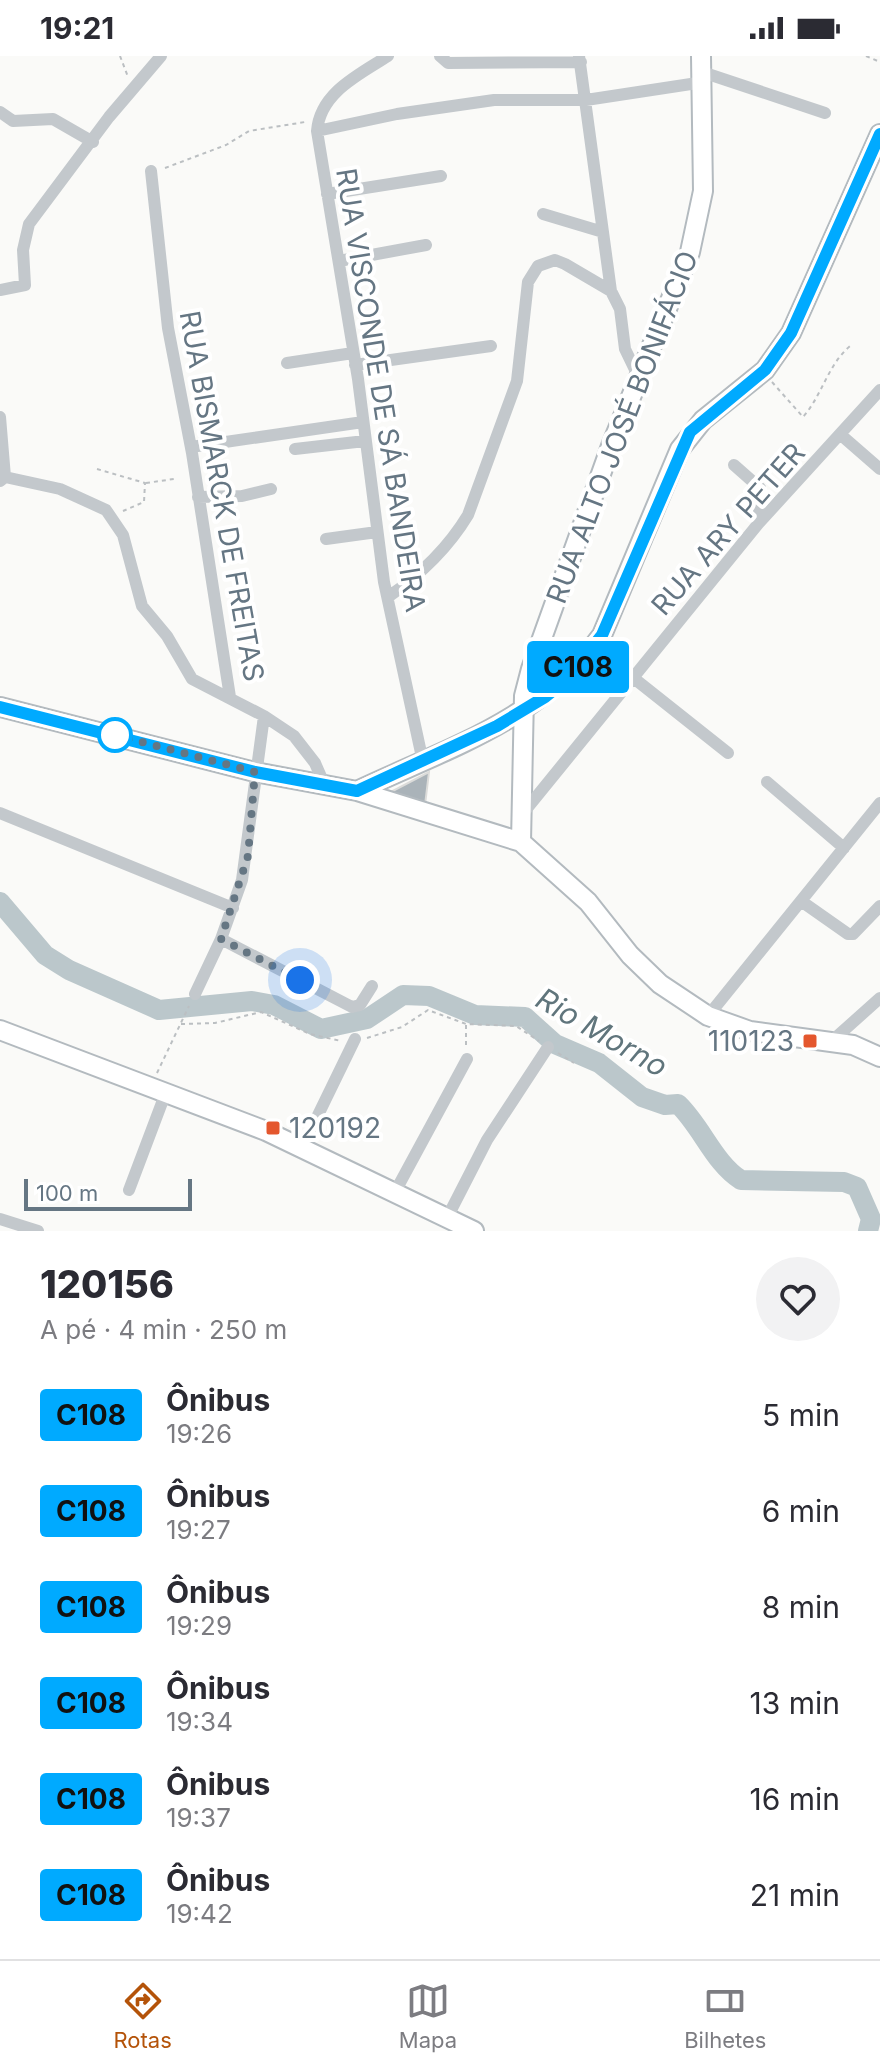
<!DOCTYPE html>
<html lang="pt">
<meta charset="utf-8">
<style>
:root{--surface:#fff;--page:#f2f2f3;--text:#2b2b33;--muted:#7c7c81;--line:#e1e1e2;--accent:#b45309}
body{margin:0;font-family:Inter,sans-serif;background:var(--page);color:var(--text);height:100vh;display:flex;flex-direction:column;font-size:30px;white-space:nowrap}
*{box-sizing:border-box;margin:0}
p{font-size:26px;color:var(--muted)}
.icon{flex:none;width:44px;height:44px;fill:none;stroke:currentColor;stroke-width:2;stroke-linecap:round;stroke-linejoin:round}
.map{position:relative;height:1175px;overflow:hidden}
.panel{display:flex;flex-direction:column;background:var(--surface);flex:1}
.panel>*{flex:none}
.badge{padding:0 16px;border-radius:6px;font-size:28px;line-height:52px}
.scale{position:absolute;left:24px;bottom:20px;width:168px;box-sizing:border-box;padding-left:8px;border:4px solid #657683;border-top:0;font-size:22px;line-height:28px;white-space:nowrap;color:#657683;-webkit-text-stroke:6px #fff;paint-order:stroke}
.you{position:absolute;width:40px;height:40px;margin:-20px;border:6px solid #fff;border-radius:50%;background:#1a73e8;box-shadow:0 0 0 12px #1a73e833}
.map>.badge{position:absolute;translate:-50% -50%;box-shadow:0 0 0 4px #fff}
.round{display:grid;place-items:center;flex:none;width:84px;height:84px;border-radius:42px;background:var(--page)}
.headline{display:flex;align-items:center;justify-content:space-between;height:136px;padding:0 40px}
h1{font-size:38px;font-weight:800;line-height:60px}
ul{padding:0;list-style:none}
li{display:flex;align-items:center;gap:24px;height:96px;padding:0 40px}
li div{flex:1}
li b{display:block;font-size:30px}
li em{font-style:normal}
li .badge{min-width:88px;font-weight:700;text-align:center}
.status{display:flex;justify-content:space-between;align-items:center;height:56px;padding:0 40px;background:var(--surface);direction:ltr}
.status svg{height:22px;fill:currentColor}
.dock{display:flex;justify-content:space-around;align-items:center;height:112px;border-top:2px solid var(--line);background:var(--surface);font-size:22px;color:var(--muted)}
.dock a{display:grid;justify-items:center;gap:4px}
.dock .current{color:var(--accent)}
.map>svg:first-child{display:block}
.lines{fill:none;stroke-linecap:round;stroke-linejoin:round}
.river{stroke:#bbc7cb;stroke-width:20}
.building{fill:#aab3b9;stroke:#dcdcda;stroke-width:2}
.secondary-casing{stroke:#b3babf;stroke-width:22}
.path{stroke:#bbbfc2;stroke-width:2;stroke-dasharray:4 4;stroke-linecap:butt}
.street{stroke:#c3c8cc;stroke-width:12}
.secondary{stroke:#fff;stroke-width:18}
.line-casing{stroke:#fff;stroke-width:18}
.line{stroke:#0af;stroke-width:12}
.walk{stroke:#657683;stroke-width:8;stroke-dasharray:0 14.4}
.stop-dot{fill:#fff;stroke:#0af;stroke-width:4}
.poi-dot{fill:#e4572e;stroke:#fff;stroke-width:3}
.labels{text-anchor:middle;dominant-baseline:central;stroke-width:8;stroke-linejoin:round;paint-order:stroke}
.street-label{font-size:28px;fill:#657683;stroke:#fff}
.poi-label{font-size:28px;fill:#657683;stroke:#fff;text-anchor:end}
.water-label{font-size:30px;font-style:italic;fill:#60757c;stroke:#fff}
</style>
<div class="status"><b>19:21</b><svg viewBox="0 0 49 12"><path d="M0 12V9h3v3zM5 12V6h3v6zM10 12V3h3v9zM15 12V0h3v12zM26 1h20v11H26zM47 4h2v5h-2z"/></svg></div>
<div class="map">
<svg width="880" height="1175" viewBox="0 0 880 1175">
<rect width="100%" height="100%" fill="#fafaf8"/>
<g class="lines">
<path class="river" d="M0 846 45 899 69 914 159 954 252 945 274 949 321 973 367 963 403 939 429 940 475 959 525 961 555 988 599 1007 642 1041 665 1049 678 1048C702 1071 714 1107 741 1124L844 1126 857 1131 871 1163 868 1175"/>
</g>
<path class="building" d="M429 716 425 749 385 739Z"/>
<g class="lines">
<g class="secondary-casing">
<path id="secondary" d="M0 651 255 716 357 735 521 786 588 846 630 899 660 928 708 960 750 975 853 989 880 1001
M357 735C450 691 539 665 602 579L680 393 703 364 765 314 791 277 880 78
M521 786 524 640 531 613 611 390 690 196 703 135 701 0
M0 974 266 1075 474 1175"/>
</g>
<path class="path" d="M120 0 128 21
M866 0 880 6
M165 112 226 89 249 75 305 66
M772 326 803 361C823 338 827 310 850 290
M97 413 145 427 144 446 123 455
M146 427 174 423
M181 968 215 967 261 956 310 978 341 985
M466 969V990
M367 982 402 971 428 954 466 968 516 970 539 985
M558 997 574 1007
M157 1017 189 950"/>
<path class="street" d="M388 0C358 19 320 37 317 75L358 323 384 526 423 706
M440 0 448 7 581 6
M579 0 611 235
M702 16 825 57
M0 56 13 65 53 63 93 86
M317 75 397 58 494 44H586L704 26
M151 115 168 272 192 397 230 641
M327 138 441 120
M543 158 603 176
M339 205 426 189
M0 234 25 229 23 194 29 168 109 61 161 0
M287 307 353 297
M355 309 491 290
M0 361 5 421
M841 379 880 413
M191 391 363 366
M295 393 365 385
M734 409 760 432 758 468
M0 425 5 421 60 433 106 454 123 479 142 550 167 580 192 623 264 660 294 680 315 707 325 730
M198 441 242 440 271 433
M326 483 377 476
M388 541C420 519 448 492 468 459L517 325 528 226 538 210 555 204 565 208 611 235 620 253 625 293 639 322
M631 620 728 697
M767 726 844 792
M524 756 758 468 880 334
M0 757 233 852
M801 845 848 878H853L880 850
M221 883 352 951 360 949 372 930
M195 938 221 883 242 824 264 660
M708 960 880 747
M833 984 880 942
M302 1092 355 983
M129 1134 166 1036
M395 1136 467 1003
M447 1162 487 1084 548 991
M0 1163 38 1175"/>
<use href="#secondary" class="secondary"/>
</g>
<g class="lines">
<g class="line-casing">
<path id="line" d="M0 651 255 716 357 735 497 670 545 641 566 624 602 579 690 376 765 314 791 277 880 78"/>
</g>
<use href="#line" class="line"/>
<path class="walk" d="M115 679 108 677 255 716 248 800 221 883 300 924"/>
</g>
<circle class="stop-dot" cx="115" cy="679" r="16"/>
<g class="poi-dot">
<rect x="802" y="977" width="16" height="16" rx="4"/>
<rect x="265" y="1064" width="16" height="16" rx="4"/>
</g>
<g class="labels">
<g class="street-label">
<text transform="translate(381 334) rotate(81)">RUA VISCONDE DE SÁ BANDEIRA</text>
<text transform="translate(622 371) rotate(-69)">RUA ALTO JOSÉ BONIFÁCIO</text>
<text transform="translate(222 440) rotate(80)">RUA BISMARCK DE FREITAS</text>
<text transform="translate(728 473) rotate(-49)">RUA ARY PETER</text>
</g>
<g class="poi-label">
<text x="794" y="985">110123</text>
<text x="289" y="1072" text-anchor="start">120192</text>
</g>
<g class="water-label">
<text transform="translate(602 976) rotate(30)">Rio Morno</text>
</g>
</g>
</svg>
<div class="scale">100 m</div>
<div class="you" style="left:300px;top:924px"></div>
<b class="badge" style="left:578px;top:611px;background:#0af;color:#111">C108</b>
</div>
<section class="panel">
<div class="headline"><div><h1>120156</h1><p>A pé · 4 min · 250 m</p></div><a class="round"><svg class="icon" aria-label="heart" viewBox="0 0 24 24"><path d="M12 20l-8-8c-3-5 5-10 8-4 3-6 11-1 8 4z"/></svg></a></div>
<ul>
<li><span class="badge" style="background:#0af;color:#111">C108</span><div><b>Ônibus</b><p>19:26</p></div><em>5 min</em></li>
<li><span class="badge" style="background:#0af;color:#111">C108</span><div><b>Ônibus</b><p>19:27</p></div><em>6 min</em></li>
<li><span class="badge" style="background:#0af;color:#111">C108</span><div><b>Ônibus</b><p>19:29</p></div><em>8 min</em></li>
<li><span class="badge" style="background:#0af;color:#111">C108</span><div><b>Ônibus</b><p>19:34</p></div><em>13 min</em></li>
<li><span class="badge" style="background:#0af;color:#111">C108</span><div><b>Ônibus</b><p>19:37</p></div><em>16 min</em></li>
<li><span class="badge" style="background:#0af;color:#111">C108</span><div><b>Ônibus</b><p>19:42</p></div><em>21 min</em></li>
</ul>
</section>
<nav class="dock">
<a class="current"><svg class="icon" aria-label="directions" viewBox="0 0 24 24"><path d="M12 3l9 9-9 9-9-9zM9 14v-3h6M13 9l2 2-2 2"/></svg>Rotas</a>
<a><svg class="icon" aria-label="map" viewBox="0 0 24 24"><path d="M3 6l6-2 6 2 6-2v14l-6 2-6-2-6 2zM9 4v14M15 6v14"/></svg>Mapa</a>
<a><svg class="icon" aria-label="tickets" viewBox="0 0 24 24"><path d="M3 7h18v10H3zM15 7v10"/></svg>Bilhetes</a>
</nav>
